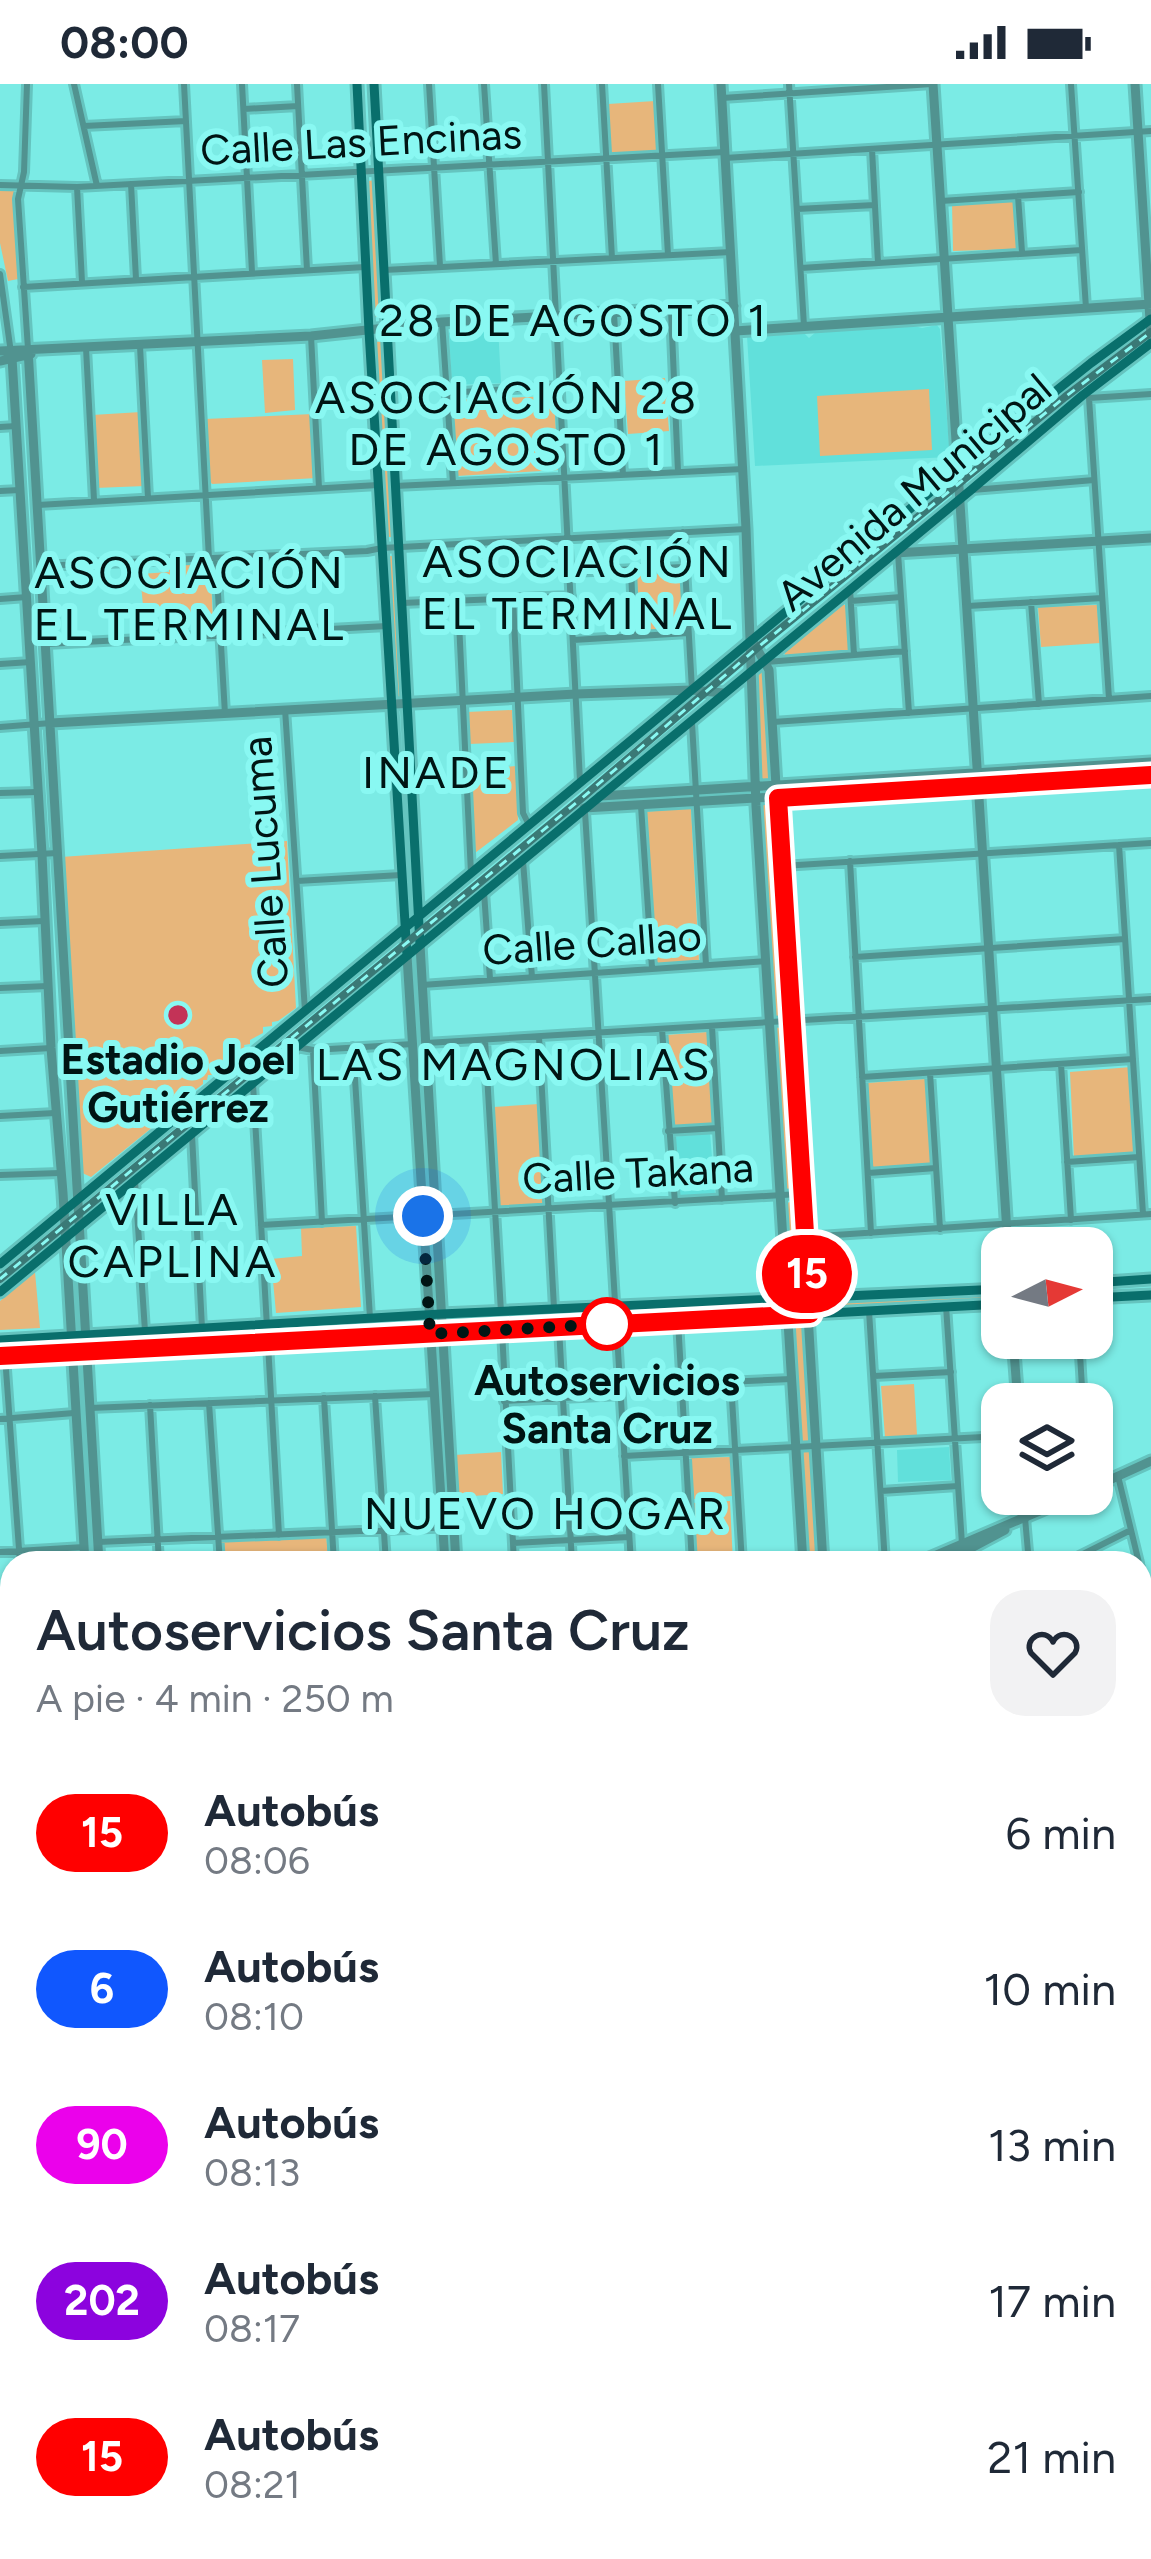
<!DOCTYPE html>
<html lang="es">
<meta charset="utf-8">
<style>
:root{--surface:#fff;--page:#f2f2f3;--text:#1f2937;--muted:#747a83}
body{margin:0;font-family:Figtree,sans-serif;background:var(--page);color:var(--text);height:100vh;display:flex;flex-direction:column;font-size:45px;white-space:nowrap}
*{box-sizing:border-box;margin:0}
p{font-size:39px;color:var(--muted)}
.icon{flex:none;width:66px;height:66px;fill:none;stroke:currentColor;stroke-width:2;stroke-linecap:round;stroke-linejoin:round}
.map{position:relative;flex:1;overflow:hidden}
.side{position:absolute;left:0px;top:1467px;width:1152px;height:1008px;display:flex;flex-direction:column;background:var(--surface);border-radius:36px 36px 0 0;box-shadow:0 3px 9px #0004}
.side>*{flex:none}
.badge{padding:0 24px;border-radius:39px;font-size:42px;line-height:78px}
.needle{width:78px;rotate:84deg}
.tools{position:absolute;left:981px;top:1143px;display:grid;gap:24px}
.tools a{display:grid;place-items:center;width:132px;height:132px;border-radius:24px;background:var(--surface);box-shadow:0 3px 9px #0004;font-size:60px}
.you{position:absolute;width:60px;height:60px;margin:-30px;border:9px solid #fff;border-radius:50%;background:#1a73e8;box-shadow:0 0 0 18px #1a73e833}
.map>.badge{position:absolute;translate:-50% -50%;box-shadow:0 0 0 6px #fff}
.round{display:grid;place-items:center;flex:none;width:126px;height:126px;border-radius:36px;background:var(--page)}
.headline{display:flex;align-items:center;justify-content:space-between;height:204px;padding:0 36px}
h1{font-size:57px;font-weight:600;line-height:90px}
ul{padding:0;list-style:none}
li{display:flex;align-items:center;gap:36px;height:156px;padding:0 36px}
li div{flex:1}
li b{display:block;font-size:45px}
li em{font-style:normal}
li .badge{min-width:132px;font-weight:700;text-align:center}
.status{display:flex;justify-content:space-between;align-items:center;height:84px;padding:0 60px;background:var(--surface);direction:ltr}
.status svg{height:33px;fill:currentColor}
.map>svg:first-child{display:block}
.built{fill:#61e0db}
.green{fill:#e7b67b}
.lines{fill:none;stroke-linecap:round;stroke-linejoin:round}
.minor-casing{stroke:#65c4bf;stroke-width:12}
.tertiary-casing{stroke:#65c4bf;stroke-width:15}
.secondary-casing{stroke:#65c4bf;stroke-width:15}
.minor{stroke:#519390;stroke-width:6}
.tertiary{stroke:#519390;stroke-width:9}
.secondary{stroke:#096f6c;stroke-width:9}
.rail-casing{stroke:#3a7976;stroke-width:8}
.rail{stroke:#89f8f2;stroke-width:3;stroke-dasharray:9;stroke-linecap:butt}
.line-casing{stroke:#fff;stroke-width:27}
.line{stroke:#f00;stroke-width:18}
.walk{stroke:#001514;stroke-width:12;stroke-dasharray:0 21.6}
.poi-dot{fill:#c33357;stroke:#89f8f2;stroke-width:4.5}
.stop-dot{fill:#fff;stroke:#f00;stroke-width:6}
.labels{text-anchor:middle;dominant-baseline:central;stroke-width:12;stroke-linejoin:round;paint-order:stroke}
.street-label{font-size:42px;fill:#001514;stroke:#89f8f2}
.poi-label{font-size:42px;font-weight:bold;fill:#001514;stroke:#89f8f2}
.stop-label{font-size:42px;font-weight:bold;fill:#001514;stroke:#89f8f2}
.neighbourhood-label{font-size:45px;letter-spacing:3px;fill:#001514;stroke:#89f8f2}
</style>
<div class="status"><b>08:00</b><svg viewBox="0 0 49 12"><path d="M0 12V9h3v3zM5 12V6h3v6zM10 12V3h3v9zM15 12V0h3v12zM26 1h20v11H26zM47 4h2v5h-2z"/></svg></div>
<div class="map">
<svg width="1151" height="2475" viewBox="0 0 1151 2475">
<rect width="100%" height="100%" fill="#7bebe5"/>
<path class="built" d="M937 241 940 245 950 373 755 382 747 252 803 248 809 254 816 248 914 242 922 244Z
M498 242 501 299 452 301 449 249 454 244Z
M710 1049 715 1110 677 1113 673 1053Z
M949 1363 951 1396 898 1398 897 1366Z
M0 2190 9 2311 13 2475H0Z"/>
<path class="green" d="M655 17 657 68 610 70 608 20Z
M375 96 383 232 375 233 368 97Z
M14 104 18 195 8 197 0 159V104Z
M1013 115 1017 165 953 167 952 119Z
M384 257 394 453H387L376 258Z
M293 275 295 326 265 329 262 276Z
M665 294 669 347 628 350 624 297Z
M929 305 932 366 820 372 817 312Z
M554 312 558 386 457 392 452 316Z
M141 328 145 402 95 404 92 331Z
M313 330 317 394 212 400 209 396 205 335Z
M388 472H396L401 614H394Z
M210 479 213 535 172 537 171 530 144 532 140 490 169 488V481Z
M682 489 685 545 636 548 633 490Z
M842 520 848 522 852 564 849 568 785 572 784 566Z
M1097 521 1100 559 1041 563 1038 523Z
M761 587 765 593 772 693 769 697H763L760 694 754 593Z
M512 626 514 658 469 660 467 628Z
M516 682 518 736 475 769 470 686Z
M764 719 770 720 773 723 785 932 783 934 774 931 761 724Z
M691 724 699 877 652 880 644 728Z
M287 757 296 924 278 937 272 938V942L263 943V949L250 956V960L244 961 245 965 238 966V971L213 991H208L207 996H203V1000L186 1013 181 1012 180 1021 91 1093 78 1087 61 773Z
M777 943 786 947 795 1104 793 1109 785 1106 775 948Z
M708 948 713 1042 673 1045 666 951Z
M1131 983 1136 1071 1074 1075 1070 988Z
M926 995 933 1083 871 1088 866 999Z
M539 1020 543 1119 498 1123 493 1023Z
M793 1117 797 1120 802 1208 794 1212 791 1208 785 1123 789 1118Z
M356 1142 361 1223 276 1229 271 1175 302 1172 301 1144Z
M35 1188 40 1244 0 1246V1217Z
M999 1209 1000 1216 817 1227V1219Z
M784 1220V1228L626 1235V1226Z
M608 1227 609 1235 450 1242 449 1234Z
M424 1236V1243L276 1251 275 1243Z
M796 1236 804 1239 811 1358 807 1360 799 1357 793 1241Z
M258 1243V1252L93 1262 92 1254Z
M914 1300 917 1351 885 1353 881 1302Z
M501 1368 503 1410 457 1413 454 1371Z
M804 1368H809L812 1373 818 1479H808L801 1375Z
M731 1373 732 1412 694 1415 691 1374Z
M730 1417 733 1479H696L693 1419Z
M326 1451 329 1479H221L220 1457Z"/>
<g class="lines">
<g class="minor-casing">
<path id="minor" d="M27 0 24 88 18 115 28 265
M74 0 97 102
M184 0 209 475
M242 0 252 188
M297 0 307 186
M429 0 440 182
M484 0 496 180
M544 0 580 697
M602 0 612 174
M658 0 668 171
M789 0 804 242
M1071 0 1086 224
M722 14 932 0
M244 25 298 22
M84 42 186 37
M872 65 878 179
M725 74 1151 47
M131 100 136 195
M0 101 77 103 725 68
M77 103 82 198
M1018 112 1022 168
M941 117 1079 108
M797 125 875 121
M801 184 1082 166
M384 186 731 168
M0 190 11 269
M23 203 365 183
M671 226 678 388
M614 229 623 391
M442 238 453 399
M311 252 319 404
M140 262 148 414
M86 264 94 416
M447 309 560 302
M1089 314 1109 615
M1089 314 1151 310
M0 343 16 342
M395 402 743 385
M972 406 1094 396
M0 407 20 406
M38 421 378 401
M683 448 692 606
M898 469 909 629
M216 475 225 630
M41 482 367 467 382 464 746 445
M631 486 634 552
M569 488 684 483
M850 505 854 571
M513 514 523 729 529 741
M0 515 27 513
M458 517 471 789
M851 517 901 513
M1031 518 1039 620
M402 519 571 512
M968 522 1102 514
M573 556 688 549
M46 560 387 542
M766 578 905 567
M0 580 31 578
M285 625 305 927
M773 638 1151 612
M692 639 706 881
M0 643 51 639
M0 709 38 708
M641 722 652 884
M585 728 631 1479
M1119 761 1143 1130
M0 772 58 769
M523 777 532 893
M850 777 871 1149
M782 782 1151 759
M297 797 401 791
M484 808 490 895
M0 839 44 837
M855 873 1125 855
M422 901 766 877
M0 904 48 902
M712 943 722 1115
M662 945 675 1119
M539 953 554 1224
M485 956 501 1228
M426 959 1151 915
M297 963 313 966 413 960
M353 963 370 1234
M313 966 322 1138
M0 967 51 964
M1061 980 1071 1136
M930 989 940 1145
M862 993 1133 975
M253 1000 279 1451
M0 1032 55 1029
M668 1047 718 1044
M192 1051 202 1244
M1067 1078 1139 1073
M868 1089 936 1084
M0 1091 60 1089
M135 1097 145 1247
M261 1141 799 1110
M805 1153 1151 1130
M946 1222 962 1460
M869 1227 885 1479
M678 1237 692 1479
M559 1243 572 1479
M502 1246 514 1479
M1079 1254 1083 1320
M5 1272 20 1479
M874 1292 951 1288
M731 1298 742 1479
M681 1300 791 1295
M375 1312 386 1479
M324 1314 334 1479
M504 1317 620 1311
M209 1319 220 1479
M150 1321 159 1479
M90 1324 434 1310
M0 1335 74 1329
M624 1372 1002 1352
M1118 1392 1139 1479
M881 1407 958 1402
M1025 1434 1029 1479
M98 1458 454 1443
M513 1459 629 1453
M0 1468 84 1463
M1065 1479 1131 1446
M1140 1483 1147 1515
M1140 1583 1151 1577
M0 1604H12
M0 1748 12 1747
M0 1813 12 1812
M0 1825 12 1824
M0 1887 12 1886
M1140 1943 1151 1966
M0 1946H12
M0 2007H12
M1140 2027 1151 2021
M1140 2056 1151 2080
M0 2068 12 2067
M0 2116 12 2293
M1140 2154 1151 2155
M0 2318 12 2313
M23 2463 24 2475
M156 2463 157 2475
M284 2463 285 2475
M471 2463V2475
M306 2475 428 2463
M701 2475 712 2463"/>
</g>
<g class="tertiary-casing">
<path id="tertiary" d="M721 0 746 445 756 722 803 1479
M933 0 1008 1164
M1135 0 1151 252
M735 247 1151 220
M28 265 99 1479
M0 267 311 252 442 238 734 222
M12 274 42 770 51 964 63 1109 85 1479
M0 277 31 270
M895 469 1151 454
M752 556 769 586 823 1479
M51 639 576 610 692 606 723 609
M600 712 1151 678
M584 724 1151 691
M420 861 456 1479
M407 872 445 1479
M1013 1254 1018 1320
M1092 1404 1151 1377
M1023 1410 1025 1434
M918 1479 1079 1410
M943 1479 1005 1446"/>
</g>
<g class="secondary-casing">
<path id="secondary" d="M357 0 369 247 407 872
M374 0 420 861
M0 1180 958 385 1091 279 1151 235
M1092 1199 1151 1195
M0 1208 971 406 1083 311 1151 259
M1092 1214 1151 1211
M0 1256 441 1230 1002 1205
M0 1272 1002 1220"/>
</g>
<use href="#minor" class="minor"/>
<use href="#tertiary" class="tertiary"/>
<use href="#secondary" class="secondary"/>
<g class="rail-casing">
<path id="rail" d="M0 1195 582 714 757 564 1065 313 1151 248"/>
</g>
<use href="#rail" class="rail"/>
</g>
<g class="lines">
<g class="line-casing">
<path id="line" d="M0 1272 810 1230 778 714 1151 691"/>
</g>
<use href="#line" class="line"/>
<path class="walk" d="M423 1132 430 1250 607 1240"/>
</g>
<circle class="poi-dot" cx="178" cy="931" r="12"/>
<circle class="stop-dot" cx="607" cy="1240" r="24"/>
<g class="labels">
<g class="street-label">
<text transform="translate(361 58) rotate(-3)">Calle Las Encinas</text>
<text transform="translate(914 408) rotate(-40)">Avenida Municipal</text>
<text transform="translate(265 778) rotate(-94)">Calle Lucuma</text>
<text transform="translate(592 859) rotate(-4)">Calle Callao</text>
<text transform="translate(638 1089) rotate(-3)">Calle Takana</text>
</g>
<g class="poi-label">
<text x="178" y="975">Estadio Joel<tspan x="178" dy="48">Gutiérrez</tspan></text>
</g>
<g class="stop-label">
<text x="607" y="1296">Autoservicios<tspan x="607" dy="48">Santa Cruz</tspan></text>
</g>
<g class="neighbourhood-label">
<text x="574" y="236">28 DE AGOSTO 1</text>
<text x="507" y="313">ASOCIACIÓN 28<tspan x="507" dy="52">DE AGOSTO 1</tspan></text>
<text x="578" y="477">ASOCIACIÓN<tspan x="578" dy="52">EL TERMINAL</tspan></text>
<text x="190" y="488">ASOCIACIÓN<tspan x="190" dy="52">EL TERMINAL</tspan></text>
<text x="437" y="688">INADE</text>
<text x="514" y="980">LAS MAGNOLIAS</text>
<text x="173" y="1125">VILLA<tspan x="173" dy="52">CAPLINA</tspan></text>
<text x="546" y="1429">NUEVO HOGAR</text>
</g>
</g>
</svg>
<div class="tools">
<a><svg class="needle" viewBox="-14 -14 28 28"><path d="M0-13l5 13h-10z" fill="#e53935"/><path d="M0 13l5-13h-10z" fill="#747a83"/></svg></a>
<a><svg class="icon" aria-label="layers" viewBox="0 0 24 24"><path d="M12 4l9 5-9 5-9-5zM3 14l9 5 9-5"/></svg></a>
</div>
<div class="you" style="left:423px;top:1132px"></div>
<b class="badge" style="left:807px;top:1190px;background:#f00;color:#fff">15</b>
<section class="side">
<div class="headline"><div><h1>Autoservicios Santa Cruz</h1><p>A pie · 4 min · 250 m</p></div><a class="round"><svg class="icon" aria-label="heart" viewBox="0 0 24 24"><path d="M12 20l-8-8c-3-5 5-10 8-4 3-6 11-1 8 4z"/></svg></a></div>
<ul>
<li><span class="badge" style="background:#f00;color:#fff">15</span><div><b>Autobús</b><p>08:06</p></div><em>6 min</em></li>
<li><span class="badge" style="background:#1057fe;color:#fff">6</span><div><b>Autobús</b><p>08:10</p></div><em>10 min</em></li>
<li><span class="badge" style="background:#eb01eb;color:#fff">90</span><div><b>Autobús</b><p>08:13</p></div><em>13 min</em></li>
<li><span class="badge" style="background:#8c03de;color:#fff">202</span><div><b>Autobús</b><p>08:17</p></div><em>17 min</em></li>
<li><span class="badge" style="background:#f00;color:#fff">15</span><div><b>Autobús</b><p>08:21</p></div><em>21 min</em></li>
</ul>
</section>
</div>
